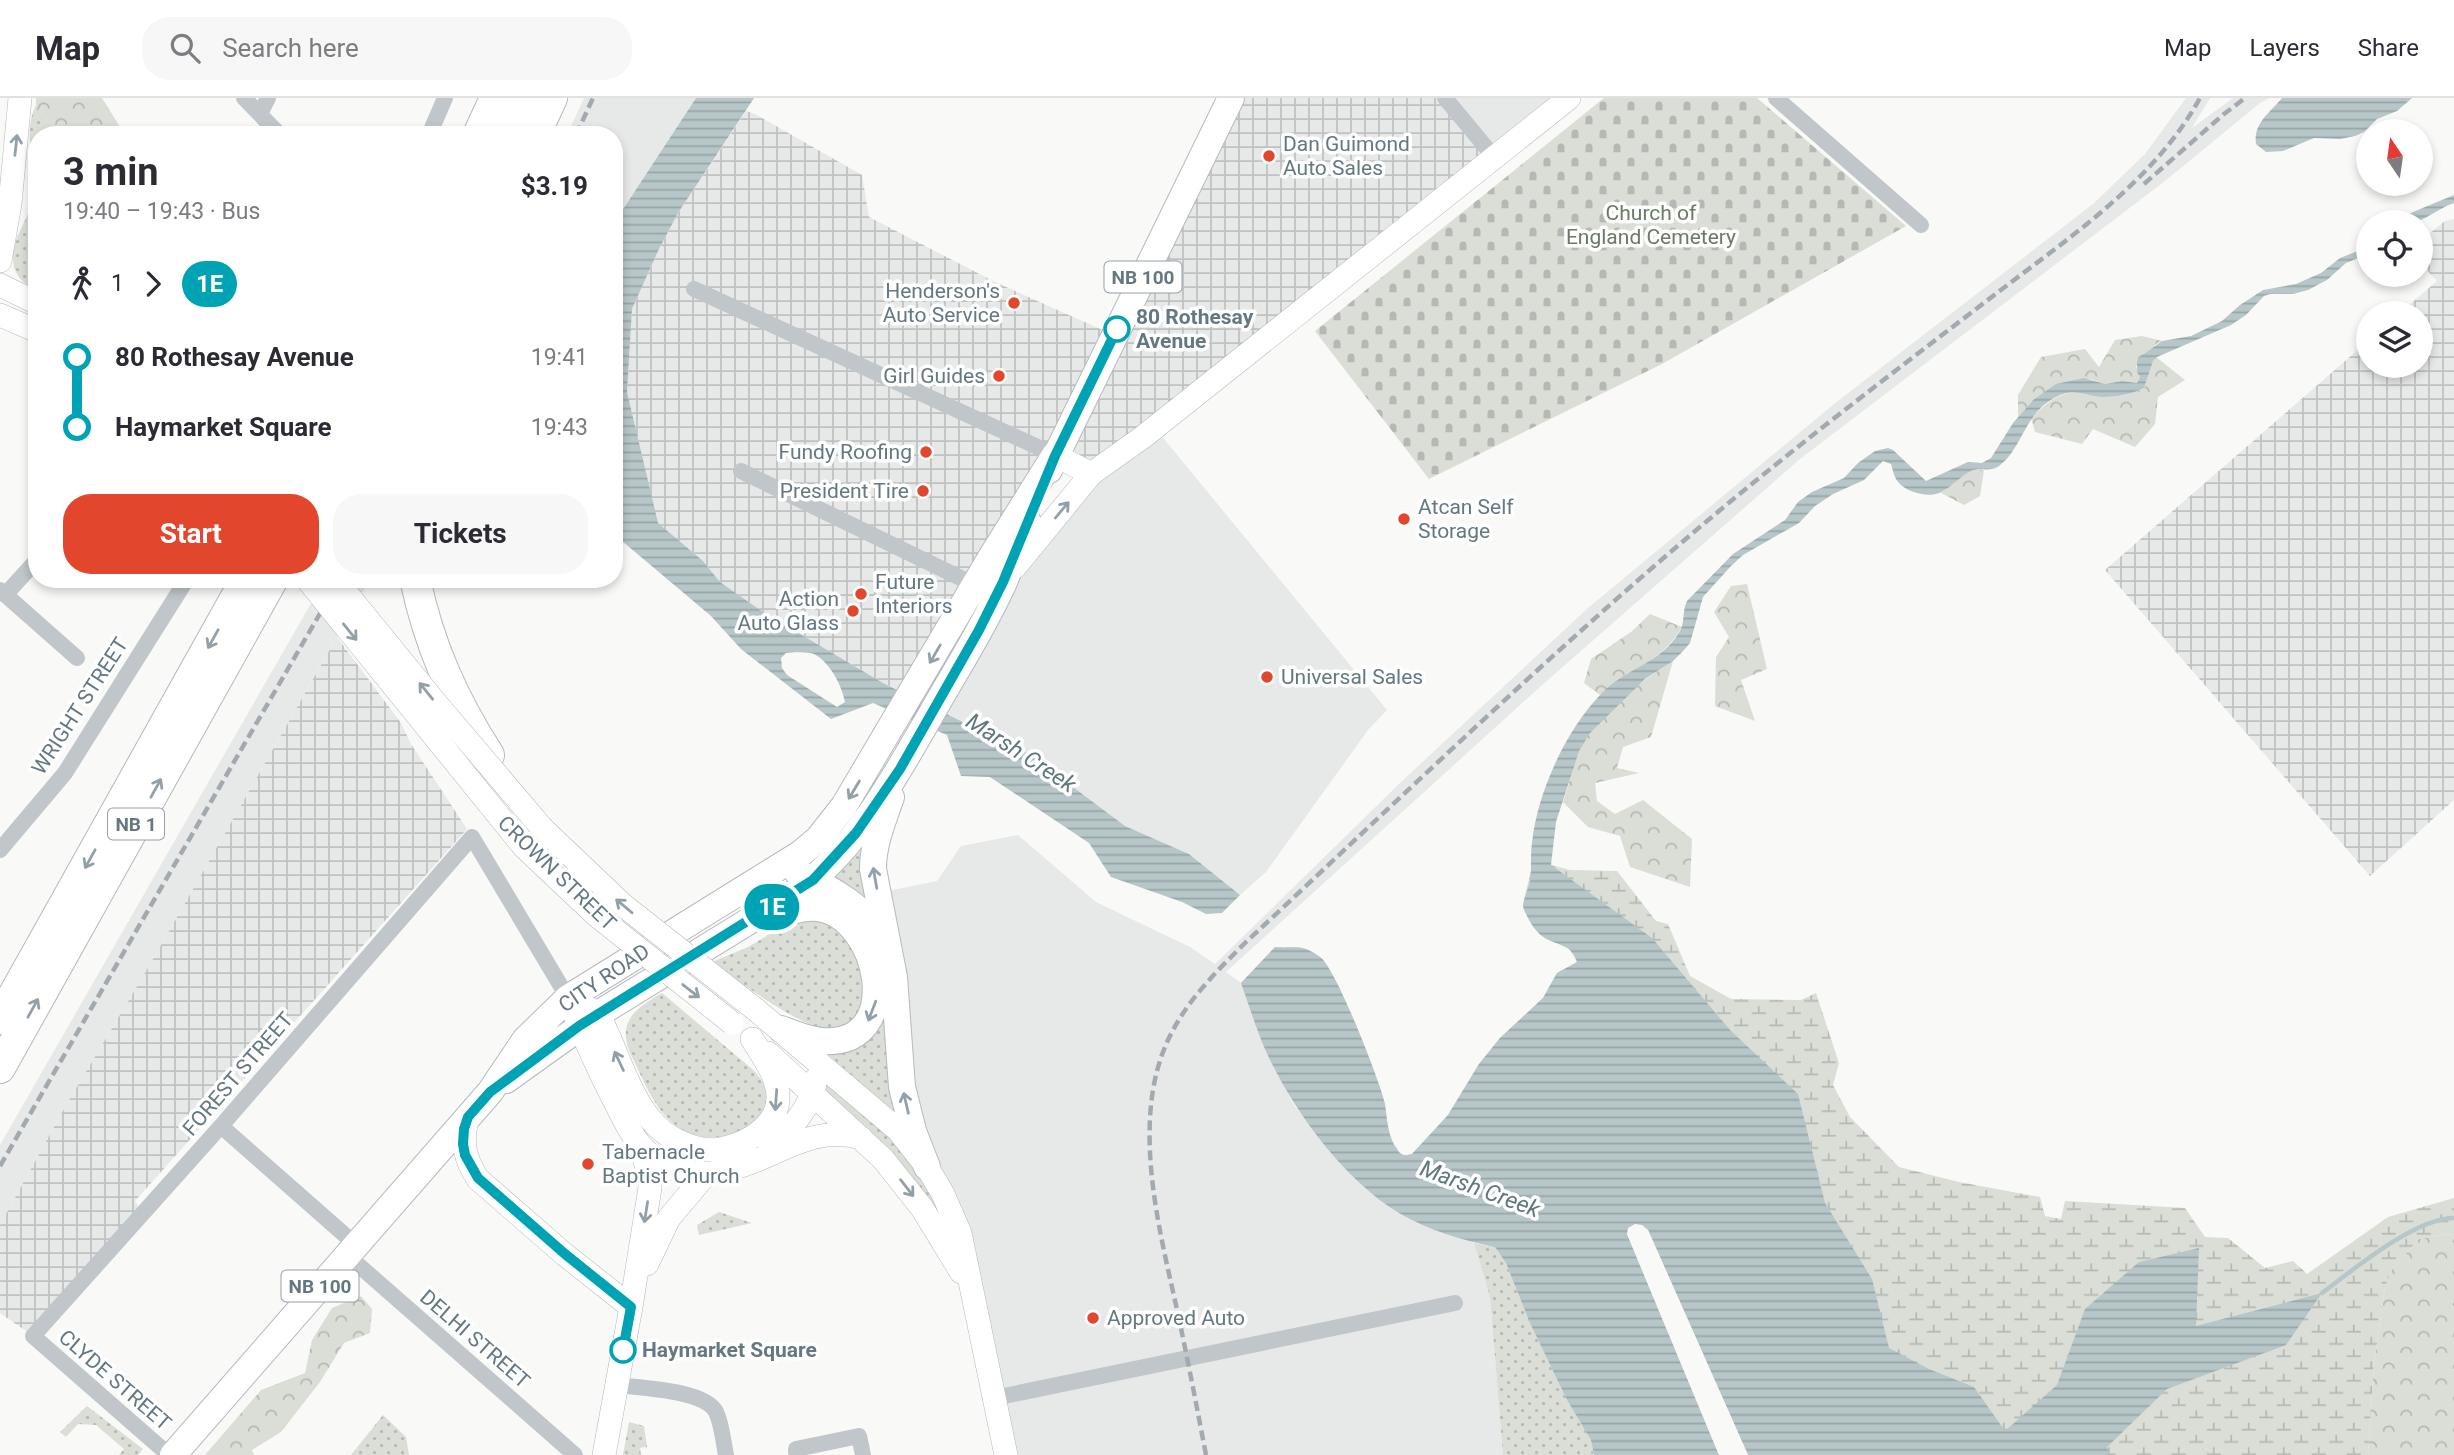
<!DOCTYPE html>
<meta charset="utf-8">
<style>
:root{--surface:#fff;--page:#f7f7f7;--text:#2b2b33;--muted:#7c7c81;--line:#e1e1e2;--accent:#e2472e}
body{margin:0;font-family:Roboto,sans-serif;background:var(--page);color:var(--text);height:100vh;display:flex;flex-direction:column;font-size:26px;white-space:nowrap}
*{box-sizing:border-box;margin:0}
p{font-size:23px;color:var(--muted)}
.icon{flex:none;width:38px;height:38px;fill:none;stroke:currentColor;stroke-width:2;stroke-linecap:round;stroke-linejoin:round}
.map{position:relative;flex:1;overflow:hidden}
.sheet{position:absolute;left:28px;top:28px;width:595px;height:462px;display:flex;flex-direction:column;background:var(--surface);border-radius:28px;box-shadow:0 4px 10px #0003}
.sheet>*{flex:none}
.badge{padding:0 14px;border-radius:23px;font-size:24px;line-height:46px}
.needle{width:46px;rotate:347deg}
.fabs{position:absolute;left:2356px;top:21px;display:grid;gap:14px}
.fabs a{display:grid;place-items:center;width:77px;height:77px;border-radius:50%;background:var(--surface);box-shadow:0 4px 10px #0003;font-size:35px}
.map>.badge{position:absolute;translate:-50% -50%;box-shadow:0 0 0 4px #fff}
.legs{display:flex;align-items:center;gap:10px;height:77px;padding:0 35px;font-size:23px}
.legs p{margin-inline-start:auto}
.overview{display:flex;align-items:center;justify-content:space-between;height:119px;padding:0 35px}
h1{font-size:38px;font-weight:700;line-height:52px}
.cta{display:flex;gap:14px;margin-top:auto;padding:14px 35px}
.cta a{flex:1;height:80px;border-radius:28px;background:var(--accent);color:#fff;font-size:28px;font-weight:700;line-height:80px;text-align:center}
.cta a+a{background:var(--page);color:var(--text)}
ul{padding:0 35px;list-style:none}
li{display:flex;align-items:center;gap:24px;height:70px;font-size:26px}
li i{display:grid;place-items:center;width:10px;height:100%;margin:0 9px;background:currentColor}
li i::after{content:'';width:18px;height:18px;margin:-9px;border:5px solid;border-radius:50%;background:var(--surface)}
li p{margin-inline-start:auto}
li:first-child i{background:linear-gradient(#0000 50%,currentColor 0)}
li:last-child i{background:linear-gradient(currentColor 50%,#0000 0)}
header{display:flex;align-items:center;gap:42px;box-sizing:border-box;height:98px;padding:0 35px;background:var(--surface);border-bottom:2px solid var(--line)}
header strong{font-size:33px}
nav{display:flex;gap:38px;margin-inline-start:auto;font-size:24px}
.search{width:490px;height:63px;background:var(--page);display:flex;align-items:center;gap:18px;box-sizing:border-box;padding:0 24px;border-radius:28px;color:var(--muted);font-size:26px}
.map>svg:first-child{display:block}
.built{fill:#e7e9e8}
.industrial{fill:url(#industrial-grid)}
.grass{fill:url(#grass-dots)}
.forest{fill:url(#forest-crowns)}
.wetland{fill:url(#wetland-marsh)}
.cemetery{fill:url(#cemetery-stones)}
.water{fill:url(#water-rules);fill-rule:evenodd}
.pier{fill:#f9f9f7}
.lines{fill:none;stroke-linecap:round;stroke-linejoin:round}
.stream{stroke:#b7c6c8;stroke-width:4.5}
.secondary-casing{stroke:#b3babe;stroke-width:24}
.primary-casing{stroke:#b4babd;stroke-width:28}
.highway-casing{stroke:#b4b9bc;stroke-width:32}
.street{stroke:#c0c6c9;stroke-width:16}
.secondary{stroke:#fff;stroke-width:23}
.primary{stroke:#fff;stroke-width:26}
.highway{stroke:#fff;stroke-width:30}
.rail{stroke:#a2aaaf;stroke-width:4.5;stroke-dasharray:10 5;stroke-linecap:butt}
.secondary-bridge-casing{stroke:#b3babe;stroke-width:24;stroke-linecap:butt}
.secondary-bridge{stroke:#fff;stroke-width:23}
.oneway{stroke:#93a0a8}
.line-1-casing{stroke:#fff;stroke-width:16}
.line-1{stroke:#00a3b4;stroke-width:10}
.poi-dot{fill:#e2472e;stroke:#fff;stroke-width:2.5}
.stop-1-dot{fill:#fff;stroke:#00a3b4;stroke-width:3.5}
.labels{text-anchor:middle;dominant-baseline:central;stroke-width:7;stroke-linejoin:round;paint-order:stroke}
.shield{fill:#fff;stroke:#93a0a8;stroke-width:2}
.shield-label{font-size:19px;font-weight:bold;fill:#657882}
.poi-label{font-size:21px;fill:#657882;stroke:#fff;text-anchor:start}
.park-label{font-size:21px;fill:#6a7a64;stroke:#fff}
.stop-label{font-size:21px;font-weight:bold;fill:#657882;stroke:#fff;text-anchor:start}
.street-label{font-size:21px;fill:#657882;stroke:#fff}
.water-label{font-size:23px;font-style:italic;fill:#60777c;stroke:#fff}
</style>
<header>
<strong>Map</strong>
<div class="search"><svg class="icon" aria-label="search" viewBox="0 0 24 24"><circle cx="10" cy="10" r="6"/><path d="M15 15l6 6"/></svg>Search here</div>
<nav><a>Map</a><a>Layers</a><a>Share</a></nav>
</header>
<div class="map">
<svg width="2454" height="1357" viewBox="0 0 2454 1357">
<defs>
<pattern id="industrial-grid" width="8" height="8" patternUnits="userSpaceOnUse" patternTransform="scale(1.75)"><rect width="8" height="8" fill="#e7e9e8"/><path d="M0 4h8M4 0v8" fill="none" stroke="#bfc2c1"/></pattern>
<pattern id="grass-dots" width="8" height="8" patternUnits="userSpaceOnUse" patternTransform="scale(1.75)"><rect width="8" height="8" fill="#daded6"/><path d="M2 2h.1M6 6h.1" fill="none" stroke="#b4b9b3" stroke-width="1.8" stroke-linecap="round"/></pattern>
<pattern id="forest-crowns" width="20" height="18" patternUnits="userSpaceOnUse" patternTransform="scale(1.75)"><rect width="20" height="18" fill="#daded6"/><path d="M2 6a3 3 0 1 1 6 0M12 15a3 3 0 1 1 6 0" fill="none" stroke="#b4b9b3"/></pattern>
<pattern id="wetland-marsh" width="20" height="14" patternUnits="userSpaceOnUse" patternTransform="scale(1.75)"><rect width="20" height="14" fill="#daded6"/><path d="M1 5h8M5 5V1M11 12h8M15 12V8" fill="none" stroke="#b4b9b3"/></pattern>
<pattern id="cemetery-stones" width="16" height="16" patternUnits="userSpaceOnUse" patternTransform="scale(1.75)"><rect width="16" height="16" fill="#daded6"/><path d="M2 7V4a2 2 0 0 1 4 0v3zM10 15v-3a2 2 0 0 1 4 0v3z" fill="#b4b9b3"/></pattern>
<pattern id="water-rules" width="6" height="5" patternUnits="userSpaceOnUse" patternTransform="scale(1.75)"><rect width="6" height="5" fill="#b7c6c8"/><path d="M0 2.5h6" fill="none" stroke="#98a6a8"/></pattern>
</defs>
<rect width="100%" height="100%" fill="#f9f9f7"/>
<path class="built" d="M584 0H696L614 125V37H567Z
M1445 0H1569L1494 59Z
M2186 0H2210L2192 30 2233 0H2270L2260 5 2165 83 1800 361 1541 588 1226 874 1241 885 1265 950 1294 1007 1340 1065 1418 1125 1474 1145 1490 1199 1503 1357H1006L927 1069 878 795 937 783 961 748 1018 737 1096 804 1190 849 1215 866 1401 684 1588 510 1834 306 2093 106 2145 56Z
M1155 330 1387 612 1368 632 1266 774 1240 797 1189 756 1125 728 935 609 1038 439Z
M325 481H370L149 868 65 1009 0 1127V1047Z"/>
<path class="industrial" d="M1231 0H1445L1494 59 1091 376 1055 358 911 598 883 585 763 514 720 484 703 463 657 425 627 294 632 211 659 151 678 115 746 13 755 16 862 77 869 119 997 185 1114 237Z
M2454 121V702L2370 778 2105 472 2368 243V268H2420V215H2400L2437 183 2420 165V143L2445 123Z
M337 539 401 625 411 646 467 731 135 1103 143 1116 33 1238 0 1215V1127L65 1009 149 868Z"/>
<path class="grass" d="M36 7 59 37H37V193C23 185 13 177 13 160 12 138 31 120 33 98 36 68 22 36 36 7Z
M863 750 872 809 832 781Z
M817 822 832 828 852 850 862 876 865 898 856 923C848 926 838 932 830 932 801 930 737 882 712 864L748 849 790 824Z
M662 895 752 971C801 1018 717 1062 674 1026 655 1011 644 984 634 963 615 926 631 913 662 895Z
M884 915 898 1017 826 955 878 930Z
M825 985 885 1033 913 1067 938 1108H933L896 1060 826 993Z
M719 1114 752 1125 699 1137 697 1127Z
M1474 1145 1495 1149 1506 1165 1530 1225 1567 1302 1591 1342 1594 1357H1503L1490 1199Z
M87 1308 143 1351 138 1357H119L124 1351 96 1327 78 1326 66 1339 60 1334Z
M383 1317 406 1339 409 1357H351Z
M629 1324 644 1328 647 1349 640 1350 641 1357H623Z"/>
<path class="forest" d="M36 0H102L125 37H59L36 7Z
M2142 238 2162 243 2156 246 2136 268 2140 279 2137 285 2122 283 2105 286 2090 281 2033 302 2018 319V297L2041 259 2085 251 2099 269 2115 242Z
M2156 259 2185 282 2158 299 2155 326 2135 349 2093 331 2082 346 2035 334 2031 320C2042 310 2052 299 2068 295 2077 292 2085 295 2095 297 2110 301 2131 297 2144 290L2153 263Z
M1975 371 1984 372 1980 398 1964 407 1941 395 1969 373Z
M1747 486 1767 571 1741 582 1755 623 1715 608 1716 559 1729 539 1714 514 1731 488Z
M1650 516 1682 529C1661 565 1629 571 1600 597L1584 585 1591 561 1631 534Z
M1673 563 1651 639 1623 649 1617 670 1639 675 1595 685 1597 703 1615 716 1643 702 1692 741 1690 789 1630 769 1620 738 1588 729 1563 704C1569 688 1572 669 1579 652 1597 614 1639 585 1673 563Z
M2454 1135V1357H2368L2374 1265 2385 1189 2392 1171 2419 1141Z
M361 1198 372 1211 370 1235 344 1245 320 1284 281 1334 252 1352 254 1357H205L261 1292 305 1275 312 1242 332 1210Z"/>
<path class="wetland" d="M1551 767 1570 772 1617 773 1656 823 1668 826 1690 878 1731 901 1801 902 1816 895 1839 965 1833 987 1850 1019 1899 1069 1959 1084 2040 1099 2045 1118 2061 1121 2065 1103 2185 1110 2205 1139 2228 1140 2265 1170 2293 1163 2307 1176 2388 1119 2454 1100V1135L2419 1141 2392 1171 2385 1189 2374 1265 2368 1357H1748L1648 1132 1635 1126 1627 1136 1719 1357H1594L1591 1342 1567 1302 1530 1225 1506 1165 1495 1149C1462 1142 1428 1132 1399 1115 1342 1080 1292 1011 1265 951 1256 930 1249 907 1241 885L1275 849C1296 851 1300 845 1320 859 1336 870 1380 984 1385 1006 1387 1022 1388 1040 1398 1052 1402 1058 1405 1058 1412 1056L1448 1017 1479 966 1500 940 1543 900 1557 875 1577 864 1569 850 1542 838 1524 813 1523 805 1531 773Z"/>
<path class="cemetery" d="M1604 0H1757L1906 128 1662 266 1429 381 1315 233Z"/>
<path class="water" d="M696 0H754L678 115 659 151 632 211 627 294 658 425 703 463 720 484 763 514 883 585 1030 657 1125 728 1189 756 1240 797 1222 815 1206 816 1182 804 1111 779 1089 745 990 679 961 678 947 637 873 605 831 621 741 551 711 518 622 443 614 422V125ZM797 554C802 555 810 554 814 556 830 564 842 588 845 604L837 609 787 577 782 570 781 560 786 555Z
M2282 0H2412L2397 13 2377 21 2364 34 2355 38 2340 41 2314 40 2283 53 2266 54 2256 46C2253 25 2270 15 2282 0Z
M2454 97V105C2441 109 2430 119 2418 123 2409 126 2398 124 2389 124Z
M2368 149V156L2346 165 2327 182 2308 192 2293 196H2270L2264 198 2246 217 2231 227 2157 259 2153 263 2144 290C2133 296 2116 299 2103 299 2084 298 2075 289 2056 299 2024 315 2023 350 1999 368 1990 375 1978 368 1969 374 1960 379 1952 388 1943 393 1932 401 1908 395 1899 385 1894 380 1893 372 1891 366L1883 363 1864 382 1833 396 1815 408 1799 425 1743 457 1731 468 1703 499 1690 545 1683 553 1673 563 1645 581 1590 635 1579 653 1556 724 1551 767 1652 840 1730 932 1798 996 1825 1105 1872 1181 1889 1250 1929 1271 1974 1289 2005 1333 2057 1287 2085 1211 2139 1164 2199 1150 2196 1228 2322 1195 2286 1247 2167 1291 2107 1349 2109 1357H1748L1648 1132 1635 1126 1627 1136 1719 1357H1594L1591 1342 1567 1302 1530 1225 1506 1165 1495 1149C1462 1142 1428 1132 1399 1115 1342 1080 1292 1011 1265 951 1256 930 1249 907 1241 885L1275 849C1296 851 1300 845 1320 859 1336 870 1380 984 1385 1006 1387 1022 1388 1040 1398 1053 1402 1058 1406 1058 1412 1056L1448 1017 1479 966 1500 940 1543 900 1557 875 1577 864C1572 845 1555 848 1542 838 1533 831 1526 818 1523 808 1524 800 1528 791 1530 783 1532 770 1530 758 1532 745 1537 695 1566 632 1601 596 1625 570 1660 567 1680 533 1685 524 1682 513 1687 503L1733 456 1785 422 1798 404 1812 394 1844 380 1858 365 1875 353 1888 350 1893 352 1926 383 1968 364 1982 365 1991 360 2013 325 2033 302 2056 286 2084 280 2105 286 2122 283 2137 285 2140 279 2137 274V264L2141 258 2162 243 2191 238 2222 223 2240 207 2263 192 2296 186 2321 175 2340 160Z"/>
<path class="pier" d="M1635 1126 1642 1127 1648 1132 1748 1357H1745L1645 1135 1636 1130 1632 1132 1631 1136 1723 1357H1719L1627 1136 1628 1130Z"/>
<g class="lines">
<path class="stream" d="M2322 1195C2353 1172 2415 1120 2454 1120"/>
<g class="secondary-casing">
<path id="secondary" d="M0 163 10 106 20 0
M0 187 37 205
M0 217 37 233
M1055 357 1091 376
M1015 469 1091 376 1143 339 1569 0
M568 900C582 935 597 969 614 1002 622 1017 630 1036 641 1048 680 1089 724 1077 769 1057 800 1043 827 1030 861 1040
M583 908C587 910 593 912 597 915 602 920 605 932 609 939 626 977 640 1029 683 1045 695 1050 712 1054 725 1050 750 1044 779 1026 778 998 777 977 763 959 752 941
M755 911 898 1032 927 1069 943 1096 960 1135 1006 1357
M768 955 883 1061 922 1110 961 1174
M468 1019C461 1043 464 1060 478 1081L564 1156 631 1209
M770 1050C792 1029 810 1012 816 981
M647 1166 669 1120 707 1075
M604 1357 631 1209 650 1090 649 1076 640 1047"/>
</g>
<g class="primary-casing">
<path id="primary" d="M1049 372 1231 0
M891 699C883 723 873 745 873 771L894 879 902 989 913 1033 927 1069
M798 775C832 791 866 810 884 843
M771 821C785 815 802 808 818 810 880 818 907 949 822 943 808 942 794 936 781 931
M506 982 598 916 793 796C855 754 892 683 929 620 954 575 983 531 1004 484 1012 464 1020 444 1028 424
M173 1357 490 994 525 942 568 900 800 756 818 741 844 708 990 461 1055 357"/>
</g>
<g class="highway-casing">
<path id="highway" d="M478 37 495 0
M506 37 524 0
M535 37 552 0
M415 481C429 547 453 601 489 657
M0 921 246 481
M0 970 273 481"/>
</g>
<path class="street" d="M244 0 280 37
M1445 0 1494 59
M1776 0 1921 127
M260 16 268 0
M429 37 445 0
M694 191 1055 357
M741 373 975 487
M0 492 77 560
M5 497 37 462
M0 752 65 675 187 481
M221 1028 355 1146
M347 1157 575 1357
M617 1287C640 1290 705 1292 716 1314 722 1326 723 1343 726 1357
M994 1300 1455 1205
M796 1354V1351L859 1338 863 1357
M169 1357 33 1238 221 1028 472 739 568 900"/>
<use href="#secondary" class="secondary"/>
<use href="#primary" class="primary"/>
<use href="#highway" class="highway"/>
<path class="rail" d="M576 37 593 0
M2144 86 2224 16 2245 0
M0 1068 340 481
M1206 1357C1197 1310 1188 1263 1178 1216 1159 1130 1128 1017 1172 934 1190 899 1219 871 1246 844 1404 697 1559 546 1725 408 1813 335 1903 267 1993 198 2067 141 2154 84 2200 0"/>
<g class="secondary-bridge-casing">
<path id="secondary-bridge" d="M307 481 524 749 596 817 732 925
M335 481 436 605 542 730 623 807 755 911"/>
</g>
<use href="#secondary-bridge" class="secondary-bridge"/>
</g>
<defs><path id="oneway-shaft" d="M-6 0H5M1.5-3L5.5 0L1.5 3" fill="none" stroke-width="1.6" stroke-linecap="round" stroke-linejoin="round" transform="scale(1.75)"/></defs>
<g class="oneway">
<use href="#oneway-shaft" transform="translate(16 47) rotate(-84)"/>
<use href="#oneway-shaft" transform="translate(1062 412) rotate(-50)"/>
<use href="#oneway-shaft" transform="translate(350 534) rotate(51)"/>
<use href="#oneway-shaft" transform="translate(213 541) rotate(119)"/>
<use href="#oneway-shaft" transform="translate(935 556) rotate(120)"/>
<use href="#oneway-shaft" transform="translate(426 593) rotate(-129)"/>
<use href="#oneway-shaft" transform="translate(156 690) rotate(-61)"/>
<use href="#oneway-shaft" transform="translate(854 692) rotate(121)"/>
<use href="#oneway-shaft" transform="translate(90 761) rotate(119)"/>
<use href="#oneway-shaft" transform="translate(875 780) rotate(-100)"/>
<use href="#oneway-shaft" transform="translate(624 808) rotate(-140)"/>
<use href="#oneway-shaft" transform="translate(691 893) rotate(38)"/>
<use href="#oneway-shaft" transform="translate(33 910) rotate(-61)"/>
<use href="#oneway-shaft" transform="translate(872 913) rotate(111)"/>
<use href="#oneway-shaft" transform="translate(619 963) rotate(-115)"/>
<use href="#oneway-shaft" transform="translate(776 1002) rotate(94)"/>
<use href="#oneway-shaft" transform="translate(906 1005) rotate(-103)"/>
<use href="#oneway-shaft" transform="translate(907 1090) rotate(52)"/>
<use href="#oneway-shaft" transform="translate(646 1114) rotate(99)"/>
</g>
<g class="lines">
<g class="line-1-casing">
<path id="line-1" d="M623 1252 631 1209 565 1156 478 1080 465 1057 463 1046 464 1031 468 1019 490 994 579 928 813 782 856 735 900 671 979 532 1003 484 1055 358 1117 231"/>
</g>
<use href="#line-1" class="line-1"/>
</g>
<g class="poi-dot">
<circle cx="1269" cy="58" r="7"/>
<circle cx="1014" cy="205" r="7"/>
<circle cx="999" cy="278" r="7"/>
<circle cx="926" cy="354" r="7"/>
<circle cx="923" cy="393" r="7"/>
<circle cx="1404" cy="421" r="7"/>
<circle cx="861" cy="496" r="7"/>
<circle cx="853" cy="513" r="7"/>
<circle cx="1267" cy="579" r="7"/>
<circle cx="588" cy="1066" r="7"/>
<circle cx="1093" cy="1220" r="7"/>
</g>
<g class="stop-1-dot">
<circle cx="1117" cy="231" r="12"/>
<circle cx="623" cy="1252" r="12"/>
</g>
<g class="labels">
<g class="shield">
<rect x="1104.5" y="163.5" width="77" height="31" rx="5"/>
<rect x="108" y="710.5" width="56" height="31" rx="5"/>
<rect x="281.5" y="1172.5" width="77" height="31" rx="5"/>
</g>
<g class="shield-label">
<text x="1143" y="179">NB 100</text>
<text x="136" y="726">NB 1</text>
<text x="320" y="1188">NB 100</text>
</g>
<g class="poi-label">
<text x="1283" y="46">Dan Guimond<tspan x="1283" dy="24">Auto Sales</tspan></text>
<text x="1000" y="193" text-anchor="end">Henderson's<tspan x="1000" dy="24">Auto Service</tspan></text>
<text x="985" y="278" text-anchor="end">Girl Guides</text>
<text x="912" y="354" text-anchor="end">Fundy Roofing</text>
<text x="909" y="393" text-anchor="end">President Tire</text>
<text x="1418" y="409">Atcan Self<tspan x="1418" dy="24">Storage</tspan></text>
<text x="875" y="484">Future<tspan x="875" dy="24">Interiors</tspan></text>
<text x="839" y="501" text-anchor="end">Action<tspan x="839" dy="24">Auto Glass</tspan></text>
<text x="1281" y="579">Universal Sales</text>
<text x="602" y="1054">Tabernacle<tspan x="602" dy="24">Baptist Church</tspan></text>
<text x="1107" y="1220">Approved Auto</text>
</g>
<g class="park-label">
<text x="1651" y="115">Church of<tspan x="1651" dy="24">England Cemetery</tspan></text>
</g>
<g class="stop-label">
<text x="1136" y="219">80 Rothesay<tspan x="1136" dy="24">Avenue</tspan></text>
<text x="642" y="1252">Haymarket Square</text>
</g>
<g class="street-label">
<text transform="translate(80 608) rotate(-57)">WRIGHT STREET</text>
<text transform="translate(557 775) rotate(44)">CROWN STREET</text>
<text transform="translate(604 880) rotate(-34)">CITY ROAD</text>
<text transform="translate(238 976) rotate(-49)">FOREST STREET</text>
<text transform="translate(475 1241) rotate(41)">DELHI STREET</text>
<text transform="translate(115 1282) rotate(41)">CLYDE STREET</text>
</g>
<g class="water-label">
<text transform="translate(1021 655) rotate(33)">Marsh Creek</text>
<text transform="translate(1480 1091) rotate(20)">Marsh Creek</text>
</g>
</g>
</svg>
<div class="fabs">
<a><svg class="needle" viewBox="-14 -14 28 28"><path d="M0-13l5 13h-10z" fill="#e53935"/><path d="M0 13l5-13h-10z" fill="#7c7c81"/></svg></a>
<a><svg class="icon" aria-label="locate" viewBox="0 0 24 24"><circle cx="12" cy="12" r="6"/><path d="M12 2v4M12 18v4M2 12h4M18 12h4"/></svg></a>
<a><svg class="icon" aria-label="layers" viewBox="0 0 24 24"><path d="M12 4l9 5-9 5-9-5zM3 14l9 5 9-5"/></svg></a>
</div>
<b class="badge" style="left:772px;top:809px;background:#00a3b4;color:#fff">1E</b>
<section class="sheet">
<div class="overview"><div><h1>3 min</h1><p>19:40 – 19:43 · Bus</p></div><b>$3.19</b></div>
<div class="legs"><svg class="icon" aria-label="walk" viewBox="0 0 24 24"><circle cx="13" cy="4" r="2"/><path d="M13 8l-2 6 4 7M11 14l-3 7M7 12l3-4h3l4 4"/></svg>1<svg class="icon" aria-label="forward" viewBox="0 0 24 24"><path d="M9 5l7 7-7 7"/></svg><b class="badge" style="background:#00a3b4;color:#fff">1E</b></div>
<ul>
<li><i style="color:#00a3b4"></i><b>80 Rothesay Avenue</b><p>19:41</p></li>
<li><i style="color:#00a3b4"></i><b>Haymarket Square</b><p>19:43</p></li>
</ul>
<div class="cta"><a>Start</a><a>Tickets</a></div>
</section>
</div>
